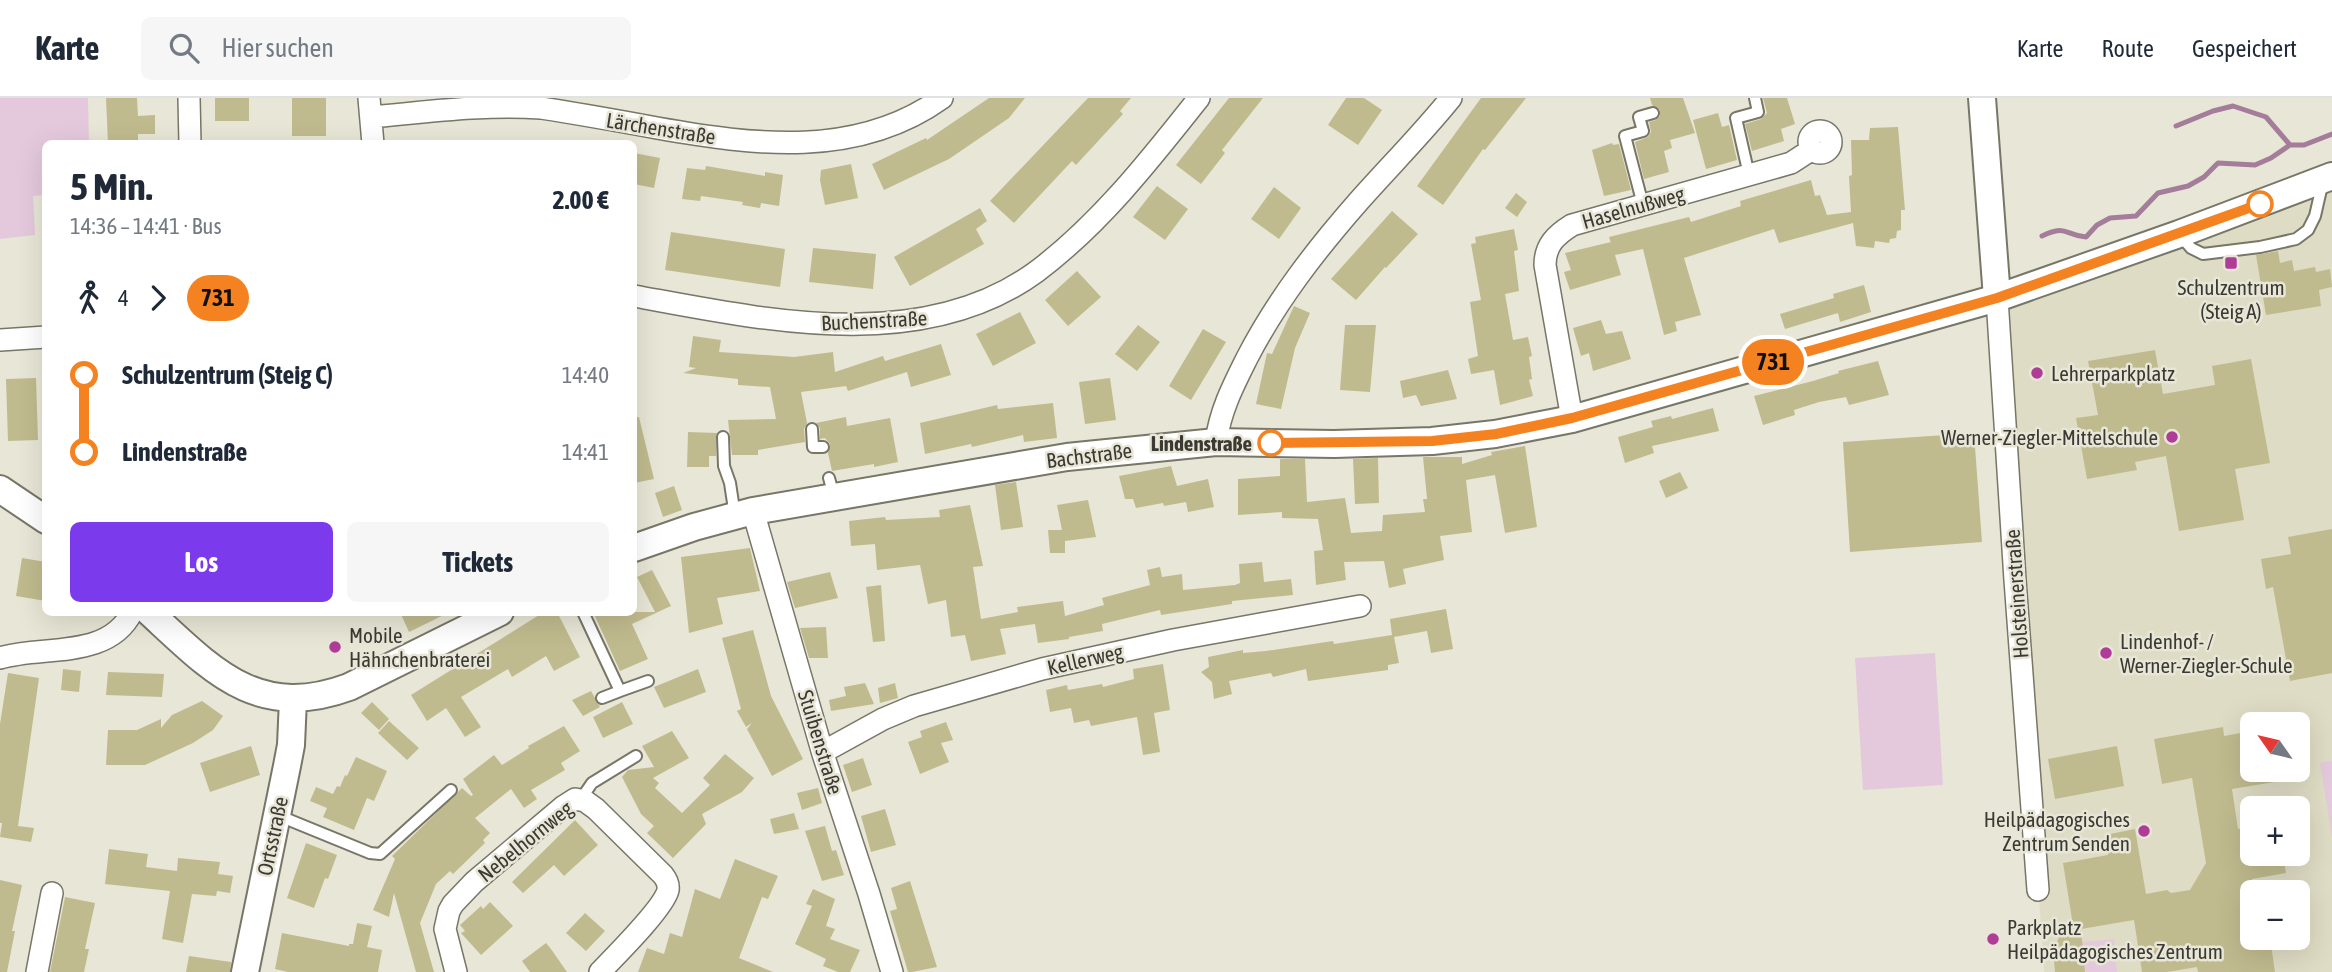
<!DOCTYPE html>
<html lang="de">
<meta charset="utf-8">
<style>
:root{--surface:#fff;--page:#f6f6f7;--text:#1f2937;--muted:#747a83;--line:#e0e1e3;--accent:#7c3aed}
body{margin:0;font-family:"Asap Condensed",sans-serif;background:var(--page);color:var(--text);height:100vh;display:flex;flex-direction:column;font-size:26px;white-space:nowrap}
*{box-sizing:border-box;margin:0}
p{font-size:23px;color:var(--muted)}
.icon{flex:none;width:38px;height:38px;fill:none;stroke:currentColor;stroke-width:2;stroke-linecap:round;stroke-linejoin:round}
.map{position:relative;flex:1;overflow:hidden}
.details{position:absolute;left:42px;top:42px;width:595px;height:476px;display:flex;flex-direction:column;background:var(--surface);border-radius:10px;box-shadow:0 7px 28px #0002}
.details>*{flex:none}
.badge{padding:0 14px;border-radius:23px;font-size:24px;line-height:46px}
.needle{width:46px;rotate:304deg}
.buttons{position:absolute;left:2240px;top:614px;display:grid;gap:14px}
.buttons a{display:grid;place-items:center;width:70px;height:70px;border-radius:10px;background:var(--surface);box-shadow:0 7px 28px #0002;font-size:35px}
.map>.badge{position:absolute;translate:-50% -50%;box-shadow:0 0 0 4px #fff}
.legs{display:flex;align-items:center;gap:10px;height:77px;padding:0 28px;font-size:23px}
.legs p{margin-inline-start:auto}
.overview{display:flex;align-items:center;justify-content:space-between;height:119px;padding:0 28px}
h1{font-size:38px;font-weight:700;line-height:52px}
.cta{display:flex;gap:14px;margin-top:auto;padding:14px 28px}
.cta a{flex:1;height:80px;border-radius:10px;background:var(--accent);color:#fff;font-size:28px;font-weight:700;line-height:80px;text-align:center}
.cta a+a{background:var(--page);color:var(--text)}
ul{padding:0 28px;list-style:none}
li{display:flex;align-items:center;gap:24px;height:77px;font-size:26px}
li i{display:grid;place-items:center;width:10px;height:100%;margin:0 9px;background:currentColor}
li i::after{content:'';width:18px;height:18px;margin:-9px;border:5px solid;border-radius:50%;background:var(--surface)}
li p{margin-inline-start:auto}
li:first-child i{background:linear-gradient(#0000 50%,currentColor 0)}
li:last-child i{background:linear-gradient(currentColor 50%,#0000 0)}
header{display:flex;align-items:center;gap:42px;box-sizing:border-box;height:98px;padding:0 35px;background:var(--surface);border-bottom:2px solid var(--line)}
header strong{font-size:33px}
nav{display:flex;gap:38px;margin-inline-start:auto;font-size:24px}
.search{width:490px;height:63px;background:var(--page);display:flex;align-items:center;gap:18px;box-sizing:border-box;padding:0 24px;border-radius:10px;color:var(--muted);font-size:26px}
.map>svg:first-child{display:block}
.built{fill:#dfdcc5;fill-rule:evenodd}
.green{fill:#e4c9dc}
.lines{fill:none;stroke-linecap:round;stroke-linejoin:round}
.stream{stroke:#a37d99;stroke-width:5}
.building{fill:#c0bb8e}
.service-casing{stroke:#777667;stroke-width:14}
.minor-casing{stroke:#777667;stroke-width:24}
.tertiary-casing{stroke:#777667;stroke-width:30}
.service{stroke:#fff;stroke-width:10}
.minor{stroke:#fff;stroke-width:21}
.tertiary{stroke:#fff;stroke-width:26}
.line-1-casing{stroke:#fff;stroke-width:16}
.line-1{stroke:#f58220;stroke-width:10}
.stop-1-dot{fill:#fff;stroke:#f58220;stroke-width:3.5}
.poi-dot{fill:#af3d98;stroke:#e8e6d6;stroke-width:2.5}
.labels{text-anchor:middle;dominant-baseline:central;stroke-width:5;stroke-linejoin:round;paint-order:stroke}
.street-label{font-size:21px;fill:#3a3933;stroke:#e8e6d6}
.poi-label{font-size:21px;fill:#3a3933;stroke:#e8e6d6;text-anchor:start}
.stop-label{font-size:21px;font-weight:bold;fill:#3a3933;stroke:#e8e6d6;text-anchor:end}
</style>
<header>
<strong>Karte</strong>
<div class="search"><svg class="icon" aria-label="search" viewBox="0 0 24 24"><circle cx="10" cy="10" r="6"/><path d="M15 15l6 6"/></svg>Hier suchen</div>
<nav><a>Karte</a><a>Route</a><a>Gespeichert</a></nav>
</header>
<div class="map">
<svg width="2332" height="874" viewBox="0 0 2332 874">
<rect width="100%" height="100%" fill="#e8e6d6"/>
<path class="built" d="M2332 81V874H2044L1999 201ZM2252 626H2298V672H2252ZM2252 710H2298V756H2252ZM2252 794H2298V840H2252Z"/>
<path class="green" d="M0 0H88L89 45 46 46 45 97 33 98 35 137 0 141Z
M1935 555 1943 687 1863 692 1855 560Z
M2332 663V739L2320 665Z
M2114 841 2117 874H2085L2082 844Z"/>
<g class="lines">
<path class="stream" d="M2176 28 2213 13 2233 8 2266 19 2290 47H2304L2332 36
M2042 138C2067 126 2064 137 2086 139L2097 127 2110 120 2136 118 2158 95 2188 88 2204 79 2218 65 2255 67 2271 60 2290 47"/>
</g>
<path class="building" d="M106 0H137L138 18 155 17V36H138V46H108Z
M215 0H249V23H215Z
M292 0H326V38H292Z
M989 0H1025L1009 20 949 61 884 92 872 66 926 40 927 42Z
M1088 0H1131L1120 13 1123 16 1100 41 1076 67 1072 63 1014 125 990 103Z
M1229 0H1263L1222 52 1225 55 1201 86 1176 67Z
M1346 0H1364L1382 12 1358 47 1328 27Z
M1481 0H1526L1485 52 1483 51 1443 107 1417 88Z
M1650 0H1683L1695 35 1670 42 1672 50 1664 53 1669 74 1644 81 1635 44 1648 39 1651 34 1649 24 1656 22 1660 18V12L1652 7Z
M1763 0H1787L1795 26 1781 31 1784 43 1752 53 1745 26 1761 21 1767 15Z
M1718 15 1722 29 1729 27 1737 62 1706 71 1693 22Z
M1898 29 1905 112H1901V132L1897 133 1896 140 1890 141 1889 145 1875 143 1874 150 1856 148 1853 125 1779 145 1774 131 1684 160 1701 217 1675 224 1677 233 1664 237 1643 151 1615 157 1621 177 1570 192 1564 174 1571 172 1565 155 1611 144 1613 151 1609 139 1689 119 1691 124 1741 108 1740 103 1811 82 1815 98 1820 97 1827 117 1851 114 1849 78 1852 77 1851 42H1869L1870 30Z
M1612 45 1613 47 1619 46 1631 92 1604 98 1592 52Z
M634 55 660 60 654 90 634 86Z
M851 66 858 100 825 107 820 82 821 72Z
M706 68 765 78V74L783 77 779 108 761 105 760 110 742 107 743 104 701 98 700 103 682 101 687 70 705 72Z
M1157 88 1188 111 1165 142 1133 119Z
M1274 89 1301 110 1279 141 1251 121Z
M1516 95 1527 104 1517 119 1505 110Z
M980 110 987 123 976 131 984 146 910 188 894 159Z
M1392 113 1418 136 1386 170 1385 169 1356 202 1331 181Z
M1514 131 1518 152 1514 153 1519 193 1505 196 1513 242 1528 239 1532 258 1529 259 1532 281 1529 282 1533 298 1500 307 1494 272 1471 276 1468 261 1478 258 1470 204 1481 202 1471 146 1476 145 1475 139Z
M671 134 785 151 780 189 665 172Z
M813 150 876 156 873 191 809 184Z
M2278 153 2280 165 2292 162 2294 173 2315 169 2316 174 2330 171 2332 189 2319 192 2321 208 2266 217 2256 157Z
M1077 173 1101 199 1068 228 1045 202Z
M1864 187 1871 214 1840 224 1838 215 1785 231 1780 216 1834 200 1833 196Z
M1294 208 1310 215 1295 250 1281 311 1256 306 1267 255 1272 256Z
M1020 214 1036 245 993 268 976 236Z
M1601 222 1606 236 1622 233 1631 261 1593 273 1589 255 1581 258 1573 230Z
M1138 227 1160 244 1137 273 1115 256Z
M1345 227H1376L1370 294 1340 292Z
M1203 231 1226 244 1191 302 1169 288Z
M693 238 721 242 719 254 794 259 833 254 835 274 883 258 885 263 941 246 951 277 911 289 907 274 848 293 846 288 801 294 807 325 804 331 805 344 758 352V357H732L728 322 776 321 770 289 738 287V281L683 275 696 270 689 269Z
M2155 252 2163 296 2215 287 2212 268 2251 261 2270 365 2235 371 2244 422 2179 433 2166 358 2135 364 2137 372 2087 381 2076 320 2098 317 2088 263Z
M1878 263 1889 297 1849 307 1846 299 1819 304 1794 312 1795 317 1763 327 1754 298 1813 283 1839 275 1838 273Z
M1448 272 1457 301 1421 308 1416 297 1403 300 1400 283Z
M36 280 38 342 8 343 6 281Z
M1110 280 1116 322 1085 326 1079 284Z
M1053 305 1057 340 1024 344 1023 337 972 349 971 346 925 356 920 325 997 307 998 311Z
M1713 310 1719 333 1652 348 1654 355 1625 365 1618 339 1653 329 1651 323 1671 318 1672 321Z
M634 319H639L654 381 634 385Z
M846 319 847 328 890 320 898 364 874 369V366L832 373 828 355 830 346 825 340 820 341V330L816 325Z
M688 334 717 335 716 358H709V369H687Z
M1974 335 1982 444 1850 454 1843 344Z
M1525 348 1537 429 1505 435 1495 377 1466 382 1472 434 1440 438 1444 462 1403 471 1406 486 1389 490 1384 463 1344 464 1346 482 1316 487 1314 453 1323 452 1318 421 1282 420V414L1238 417V381L1280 378V361H1305L1307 404 1345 400 1351 435 1382 433 1383 417 1425 414 1423 401H1427L1423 359H1462V366L1492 357 1491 354Z
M1378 360 1379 405 1355 406 1353 361Z
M1171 368 1177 388 1208 381 1214 409 1188 414 1186 404 1164 408 1163 405 1136 410 1133 401H1125L1119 378Z
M1680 374 1688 390 1666 400 1659 383Z
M1016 384 1023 429 1001 432 995 387Z
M674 388 682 412 663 419 655 395Z
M1088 402 1096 439 1065 443V455H1050L1048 432H1062L1057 407Z
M970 407 983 468 973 469 981 521 1018 514 1017 509 1063 503 1065 518 1104 507 1102 500 1150 487 1147 472 1160 469 1162 479 1182 476 1183 492 1235 487 1240 485 1239 466 1262 464 1264 484 1291 481 1293 497 1232 503V506L1161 517 1160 512 1102 526 1103 533 1069 539V541L1038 545 1035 526 1000 531 1006 556 971 563 965 537 951 539 946 502 928 506 920 467 877 472 875 446 851 448 849 423 885 419 886 422 940 419 939 412Z
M2332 431V575L2290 583 2273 489 2266 491 2261 461 2291 456 2288 439Z
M750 450 760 493 717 500 723 526 689 535 681 459Z
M22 460 46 464V503L16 498Z
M652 472 671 508 632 526 648 561 620 573 593 514H655L637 479Z
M830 474 838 500 795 510 787 484Z
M881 487 885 543 873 544 866 489Z
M1446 511 1453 551 1431 555 1427 533 1394 539 1399 565 1388 567V572L1308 583 1306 571 1273 579 1271 575 1229 583 1232 596 1214 601 1212 584 1201 574 1209 569 1208 559 1243 552V555L1266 553 1333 543 1334 546 1392 537 1390 521Z
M400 514H450L409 534Z
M544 514H557L580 559 554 573 546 558 512 579 508 571 461 599 481 629 465 639 446 610 427 623 411 597Z
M826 529 828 560H809L800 530Z
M753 532 771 598 803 661 772 678 747 631 752 625 746 629 737 613 741 611 722 540Z
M1163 566 1170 612 1154 615 1160 654 1143 657 1137 619 1091 628 1089 622 1074 625 1071 610 1050 614 1046 592 1067 587 1068 592 1102 586 1103 589 1134 581 1133 571Z
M63 571 81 573 79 594 61 592Z
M698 571 706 594 664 610 654 589Z
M108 574 164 576 162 599 106 597Z
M8 575 39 580 18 728 34 730 31 744 0 739 2 725H0V626Z
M865 585 874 606 831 613 829 602 846 598 844 589Z
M895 585 898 600 880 605 878 590Z
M591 593 600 609 583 618 572 602Z
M202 603 223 618 213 632 193 645 145 667H106L108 632H137L161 621V630L172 617Z
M372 604 389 621 379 632 361 615Z
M622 604 633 626 603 640 593 619Z
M389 623 419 650 407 662 378 635Z
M946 624 953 642 941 645 949 664 920 676 908 644 922 639 920 633Z
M564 628 580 653 561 665 565 672 531 692 537 701 524 710 511 691 475 720 490 735 483 742 485 745 453 776 450 773 436 786 420 825 434 874H416L394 795 389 819 373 812 395 761 392 758 462 690 471 698 473 697 463 681 494 657 502 667 529 650 528 648Z
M2223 629 2224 638 2252 633V672H2298L2299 680 2232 691 2238 731 2252 729V756H2283L2286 775 2252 781V840H2270L2275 874H2198L2197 869 2167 874H2142L2134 822 2081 831 2085 874H2055L2053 853 2060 837 2063 838 2072 821 2063 765 2108 757 2105 737 2135 731 2146 796 2167 792 2171 795 2190 792 2206 765 2192 680 2162 686 2154 641Z
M672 633 689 660 653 680 659 685 655 690 682 715 710 687 703 680 725 656 754 680 742 694 702 716 706 726 673 760 647 735 654 728 641 716 622 679 628 672 654 669 642 648Z
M251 648 260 677 210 694 200 665Z
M2117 648 2124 688 2055 701 2048 661Z
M356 659 387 673 374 703 367 700 354 732 323 719 327 710 310 703 316 689 333 696 337 688 340 689 345 677 347 678Z
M863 660 872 687 852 694 843 667Z
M818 690 822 705 802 712 797 695Z
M885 711 896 747 871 754 861 718Z
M794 715 799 731 774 736 770 721Z
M575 722 598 747 564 778 554 767 523 795 512 784Z
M825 728 832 753 836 752 844 777 822 783 805 733Z
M306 745 337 757 328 781 325 780 314 810 287 800Z
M109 751 148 756 146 769 177 773 178 760 220 764 218 776 233 778 230 795 217 793 216 798 192 796 183 845 162 841 170 793 105 786Z
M735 761 778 778 768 801 762 799 739 860 773 874H638L647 850 664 856 670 835 682 839 695 791 720 801Z
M0 782 22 787 12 833H15L7 874H0Z
M910 783 937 869 912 874H908L890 813 897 811 891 790Z
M813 791 835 801 826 828 835 831 830 841 860 852 850 874H838L823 868 826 861 795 846 812 808 806 806Z
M65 799 95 805 85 851H89L84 874H50Z
M490 804 513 828 481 857 461 835 465 833 460 827 481 808 483 811Z
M585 815 605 833 586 853 566 835Z
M357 825 372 828 367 849 382 852 378 874H288L275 871 282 835 349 848V846H353Z
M546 845 551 851 567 874H530L522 863Z
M189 858 231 864 230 874H186Z"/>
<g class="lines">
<g class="service-casing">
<path id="service" d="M1749 77 1736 20 1758 14 1755 0
M1643 107 1625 38 1643 33 1639 19 1653 15
M2179 136 2191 150 2203 156 2260 149 2296 141 2308 132 2315 118 2323 83
M812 331 813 349H823
M723 339 724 368 730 385 735 418
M829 380 834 398
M583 514 620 593 602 600
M620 593 648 583
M581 701 592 685 636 658
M277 717 370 755 380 756 451 692"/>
</g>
<g class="minor-casing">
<path id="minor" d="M189 0 190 46
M369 0 373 46
M371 19C427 14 484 6 541 10 580 16 619 23 657 30 754 47 857 61 942 0
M1809 44a11 11 0 1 1 22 0a11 11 0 1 1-22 0Z
M634 198C761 221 921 258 1036 174 1099 127 1150 62 1199 0
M1997 200 2015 482 2038 792
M0 242 46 239
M1572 321 1545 167C1545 147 1556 137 1572 127L1791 65 1811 52
M1216 344C1220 313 1233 288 1247 260 1277 202 1316 152 1358 104 1389 69 1422 36 1451 0
M753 413 823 656 869 796 892 874
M0 560C43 547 108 562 132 514
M823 654 883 621 914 608 1042 571 1173 542 1360 508
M37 874 52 795
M456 874 445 831 449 813 453 806 474 784 564 708 575 701 585 703 596 711 663 777C667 782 669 786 668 792 664 810 614 859 600 874"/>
</g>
<g class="tertiary-casing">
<path id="tertiary" d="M1982 0 1997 200
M0 391 46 422
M634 450 694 429 753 413 1067 359 1216 344 1334 346 1432 343 1495 336 1572 321 1997 200 2179 136 2332 78
M149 514C212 572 257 623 349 589L500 514
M245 874 287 668 291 647 293 601"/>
</g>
<use href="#service" class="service"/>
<use href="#minor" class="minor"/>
<use href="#tertiary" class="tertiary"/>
</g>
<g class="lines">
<g class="line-1-casing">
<path id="line-1" d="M1271 345 1432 343 1496 336 1572 320 1997 200 2260 106"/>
</g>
<use href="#line-1" class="line-1"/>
</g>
<g class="stop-1-dot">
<circle cx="2260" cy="106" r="12"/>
<circle cx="1271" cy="345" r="12"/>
</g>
<g class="poi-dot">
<rect x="2224" y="158" width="14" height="14" rx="3.5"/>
<circle cx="2037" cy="275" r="7"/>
<circle cx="2172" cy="339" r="7"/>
<circle cx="335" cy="549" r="7"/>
<circle cx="2106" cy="555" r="7"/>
<circle cx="2144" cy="733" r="7"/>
<circle cx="1993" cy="841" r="7"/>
</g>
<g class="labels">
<g class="street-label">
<text transform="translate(661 30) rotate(9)">Lärchenstraße</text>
<text transform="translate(1633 109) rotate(-16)">Haselnußweg</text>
<text transform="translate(874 222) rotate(-3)">Buchenstraße</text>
<text transform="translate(1089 357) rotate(-7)">Bachstraße</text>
<text transform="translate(2016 496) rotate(-94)">Holsteinerstraße</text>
<text transform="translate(1085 561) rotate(-13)">Kellerweg</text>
<text transform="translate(821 644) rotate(73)">Stuibenstraße</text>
<text transform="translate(272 738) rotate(-78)">Ortsstraße</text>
<text transform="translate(525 743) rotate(-39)">Nebelhornweg</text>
</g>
<g class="poi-label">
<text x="2231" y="189" text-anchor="middle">Schulzentrum<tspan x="2231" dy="24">(Steig A)</tspan></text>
<text x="2051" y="275">Lehrerparkplatz</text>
<text x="2158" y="339" text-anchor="end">Werner-Ziegler-Mittelschule</text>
<text x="349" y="537">Mobile<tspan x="349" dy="24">Hähnchenbraterei</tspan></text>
<text x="2120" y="543">Lindenhof- /<tspan x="2120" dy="24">Werner-Ziegler-Schule</tspan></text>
<text x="2130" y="721" text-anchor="end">Heilpädagogisches<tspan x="2130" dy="24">Zentrum Senden</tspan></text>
<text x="2007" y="829">Parkplatz<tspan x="2007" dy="24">Heilpädagogisches Zentrum</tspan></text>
</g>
<g class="stop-label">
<text x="1252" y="345">Lindenstraße</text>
</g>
</g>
</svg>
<div class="buttons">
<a><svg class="needle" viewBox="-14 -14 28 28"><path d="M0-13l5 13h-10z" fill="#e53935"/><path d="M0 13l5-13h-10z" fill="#747a83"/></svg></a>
<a>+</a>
<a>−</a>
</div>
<b class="badge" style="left:1773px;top:264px;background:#f58220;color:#111">731</b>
<section class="details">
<div class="overview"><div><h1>5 Min.</h1><p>14:36 – 14:41 · Bus</p></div><b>2.00 €</b></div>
<div class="legs"><svg class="icon" aria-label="walk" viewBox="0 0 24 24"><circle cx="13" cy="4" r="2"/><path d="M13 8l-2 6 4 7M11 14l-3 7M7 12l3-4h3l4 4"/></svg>4<svg class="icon" aria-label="forward" viewBox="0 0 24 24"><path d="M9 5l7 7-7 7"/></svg><b class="badge" style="background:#f58220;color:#111">731</b></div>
<ul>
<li><i style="color:#f58220"></i><b>Schulzentrum (Steig C)</b><p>14:40</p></li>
<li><i style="color:#f58220"></i><b>Lindenstraße</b><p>14:41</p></li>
</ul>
<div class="cta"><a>Los</a><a>Tickets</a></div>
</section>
</div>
